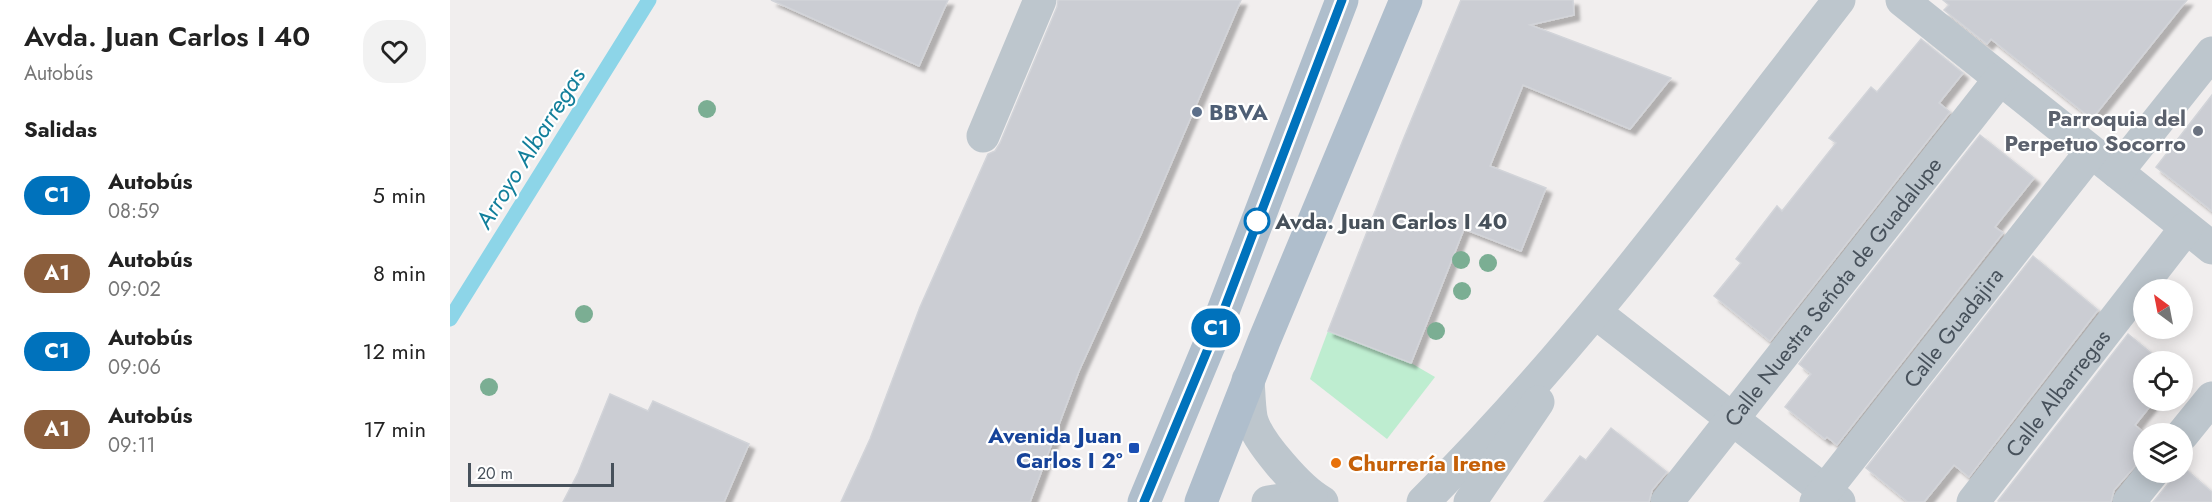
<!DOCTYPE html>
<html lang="es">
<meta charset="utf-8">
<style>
:root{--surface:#fff;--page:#f2f2f2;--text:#222;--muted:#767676}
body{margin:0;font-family:Jost,sans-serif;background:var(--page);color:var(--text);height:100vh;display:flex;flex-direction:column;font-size:22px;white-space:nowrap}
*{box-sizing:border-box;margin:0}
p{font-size:20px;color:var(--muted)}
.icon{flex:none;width:33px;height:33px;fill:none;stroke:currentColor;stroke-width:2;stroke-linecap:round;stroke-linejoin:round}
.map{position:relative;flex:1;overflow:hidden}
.panel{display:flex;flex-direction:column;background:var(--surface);width:450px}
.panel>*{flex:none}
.badge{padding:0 12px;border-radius:20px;font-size:21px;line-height:39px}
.needle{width:39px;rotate:328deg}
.tools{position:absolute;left:1683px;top:279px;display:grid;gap:12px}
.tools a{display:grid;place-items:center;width:60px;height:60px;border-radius:50%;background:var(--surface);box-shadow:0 3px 15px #0003;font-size:30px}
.scale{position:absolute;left:18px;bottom:15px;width:146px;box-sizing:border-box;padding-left:6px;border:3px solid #47515b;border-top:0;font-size:16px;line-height:21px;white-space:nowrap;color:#47515b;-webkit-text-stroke:4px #fff;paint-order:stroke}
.map>.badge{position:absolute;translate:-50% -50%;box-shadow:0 0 0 3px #fff}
h2{padding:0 24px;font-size:22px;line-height:54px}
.round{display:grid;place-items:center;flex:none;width:63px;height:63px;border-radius:24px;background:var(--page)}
.overview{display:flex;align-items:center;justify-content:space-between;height:102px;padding:0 24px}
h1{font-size:28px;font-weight:600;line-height:45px}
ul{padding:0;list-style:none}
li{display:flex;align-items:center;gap:18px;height:78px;padding:0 24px}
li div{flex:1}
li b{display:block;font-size:22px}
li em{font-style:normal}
li .badge{min-width:66px;font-weight:700;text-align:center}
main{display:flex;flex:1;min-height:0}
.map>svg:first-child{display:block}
.green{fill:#beedd0}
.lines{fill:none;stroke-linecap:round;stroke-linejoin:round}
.stream{stroke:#8dd5e8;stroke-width:15}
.building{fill:#cbcdd3;stroke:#d2d4d9;stroke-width:1.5;filter:url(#shadow)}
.minor{stroke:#bdc6cd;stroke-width:33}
.major{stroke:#afbecc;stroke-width:33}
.tree{fill:#7bae93}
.line-casing{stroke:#fff;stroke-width:14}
.line{stroke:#0072bc;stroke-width:9}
.service-dot{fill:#5c6f8a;stroke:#fff;stroke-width:2}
.worship-dot{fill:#6b7280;stroke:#fff;stroke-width:2}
.stop-dot{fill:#fff;stroke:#0072bc;stroke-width:3}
.transit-dot{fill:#1a4fb4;stroke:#fff;stroke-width:2}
.food-dot{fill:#e8710a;stroke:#fff;stroke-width:2}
.labels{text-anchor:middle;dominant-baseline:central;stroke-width:4.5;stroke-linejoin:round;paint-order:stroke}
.service-label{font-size:22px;font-weight:bold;fill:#4e5e75;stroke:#fff;text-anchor:start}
.worship-label{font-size:22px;font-weight:bold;fill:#5b616d;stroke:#fff;text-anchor:end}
.stop-label{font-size:22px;font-weight:bold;fill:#47515b;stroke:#fff;text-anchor:start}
.street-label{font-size:22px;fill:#47515b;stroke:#fff}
.transit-label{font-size:22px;font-weight:bold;fill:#164399;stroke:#fff;text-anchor:end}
.food-label{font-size:22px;font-weight:bold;fill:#c56008;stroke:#fff;text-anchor:start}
.water-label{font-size:24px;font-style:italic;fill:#127f9b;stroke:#fff}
</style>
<main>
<section class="panel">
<div class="overview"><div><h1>Avda. Juan Carlos I 40</h1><p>Autobús</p></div><a class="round"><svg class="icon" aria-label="heart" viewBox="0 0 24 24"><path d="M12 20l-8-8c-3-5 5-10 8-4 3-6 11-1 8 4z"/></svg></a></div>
<h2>Salidas</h2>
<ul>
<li><span class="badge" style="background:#0072bc;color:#fff">C1</span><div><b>Autobús</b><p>08:59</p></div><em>5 min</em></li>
<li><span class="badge" style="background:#8b5e3c;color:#fff">A1</span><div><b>Autobús</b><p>09:02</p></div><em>8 min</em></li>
<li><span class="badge" style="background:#0072bc;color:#fff">C1</span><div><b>Autobús</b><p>09:06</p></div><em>12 min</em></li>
<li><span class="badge" style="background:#8b5e3c;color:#fff">A1</span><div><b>Autobús</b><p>09:11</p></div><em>17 min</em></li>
</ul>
</section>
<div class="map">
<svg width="1762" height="502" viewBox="0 0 1762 502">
<defs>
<filter id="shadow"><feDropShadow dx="5.5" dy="5.5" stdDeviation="1.5" flood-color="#0004"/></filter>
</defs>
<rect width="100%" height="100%" fill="#f1eeee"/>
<path class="green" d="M878 331 961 363 985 377 937 439 860 379Z"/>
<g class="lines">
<path class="stream" d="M0 319 199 0"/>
</g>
<path class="building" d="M321 0H498L469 66Z
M608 0H791L691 234 629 371 580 502H391L420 439 470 307 538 154 545 151 550 143 607 7Z
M1011 0H1123L1124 15 1080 25 1221 78 1180 129 1073 85 1040 166 1096 188 1071 251 1014 229 961 363 878 331 953 140Z
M1493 0H1737L1642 119 1541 39 1537 44 1494 10 1499 5Z
M1471 39 1513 73 1489 103 1500 112 1320 341 1264 296 1291 263 1286 259 1327 206 1332 211 1386 143 1379 138 1421 87 1427 92Z
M1762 95V211L1706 167Z
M1530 135 1584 178 1545 227 1553 233 1387 445 1377 437 1375 439 1335 407 1361 374 1349 364Z
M1583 256 1648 310 1519 477 1504 465 1474 502H1458L1416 468Z
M1678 334 1712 362H1694V400H1705L1685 425 1695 434 1694 456 1664 490 1661 502H1549L1548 501Z
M160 394 198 411 203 401 299 444 274 502H113L128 473Z
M1161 428 1217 472 1202 490 1199 502H1094L1130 456 1136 460Z
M1732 466 1762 492V502H1703L1718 484 1721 472H1732Z"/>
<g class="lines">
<g class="minor">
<path d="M1452 0 1762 248"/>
<path d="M533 136 590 0"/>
<path d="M1667 172 1762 53"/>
<path d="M1146 313 1389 502"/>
<path d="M798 380C799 392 799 405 801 417 806 441 851 491 872 502"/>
<path d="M1732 435 1762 398"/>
<path d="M818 502 861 496"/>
<path d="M973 502C1127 349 1256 172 1389 0"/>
<path d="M1020 502 1088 402"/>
<path id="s1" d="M1217 502 1550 79"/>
<path id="s2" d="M1366 502 1641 152"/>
<path id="s3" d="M1523 502 1736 228"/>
<path d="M1679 502 1703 472"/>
</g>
<path class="major" d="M694 502 770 319 892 0
M751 502 814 341 956 0"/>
</g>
<g class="tree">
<circle cx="257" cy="109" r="9"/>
<circle cx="1011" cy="260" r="9"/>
<circle cx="1038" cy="263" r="9"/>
<circle cx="1012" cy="291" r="9"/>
<circle cx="134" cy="314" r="9"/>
<circle cx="986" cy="331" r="9"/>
<circle cx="39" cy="387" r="9"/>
</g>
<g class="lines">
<g class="line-casing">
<path id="line" d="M694 502 770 320 892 0"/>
</g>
<use href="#line" class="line"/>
</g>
<circle class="service-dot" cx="747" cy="112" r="6"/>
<circle class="worship-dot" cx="1748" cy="131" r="6"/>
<circle class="stop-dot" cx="807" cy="221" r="12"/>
<rect class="transit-dot" x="678" y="442" width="12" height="12" rx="3"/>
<circle class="food-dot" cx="886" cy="463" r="6"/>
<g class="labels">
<g class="service-label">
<text x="759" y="112">BBVA</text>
</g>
<g class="worship-label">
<text x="1736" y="118">Parroquia del<tspan x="1736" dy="25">Perpetuo Socorro</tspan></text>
</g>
<g class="stop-label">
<text x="825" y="221">Avda. Juan Carlos I 40</text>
</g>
<g class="street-label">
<text stroke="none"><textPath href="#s1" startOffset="268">Calle Nuestra Señota de Guadalupe</textPath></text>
<text stroke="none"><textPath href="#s2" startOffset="222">Calle Guadajira</textPath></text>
<text stroke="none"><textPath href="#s3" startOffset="138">Calle Albarregas</textPath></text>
</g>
<g class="transit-label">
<text x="672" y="435">Avenida Juan<tspan x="672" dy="25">Carlos I 2º</tspan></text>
</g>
<g class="food-label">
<text x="898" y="463">Churrería Irene</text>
</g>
<g class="water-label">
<text transform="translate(80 148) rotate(-58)">Arroyo Albarregas</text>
</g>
</g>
</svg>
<div class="tools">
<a><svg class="needle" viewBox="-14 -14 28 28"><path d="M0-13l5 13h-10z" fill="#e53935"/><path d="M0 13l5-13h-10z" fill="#767676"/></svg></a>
<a><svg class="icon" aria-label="locate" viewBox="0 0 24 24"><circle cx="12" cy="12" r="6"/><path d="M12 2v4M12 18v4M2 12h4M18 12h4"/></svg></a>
<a><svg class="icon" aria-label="layers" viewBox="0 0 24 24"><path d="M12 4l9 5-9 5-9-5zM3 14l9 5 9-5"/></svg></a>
</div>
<div class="scale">20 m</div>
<b class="badge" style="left:766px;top:328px;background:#0072bc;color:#fff">C1</b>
</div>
</main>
